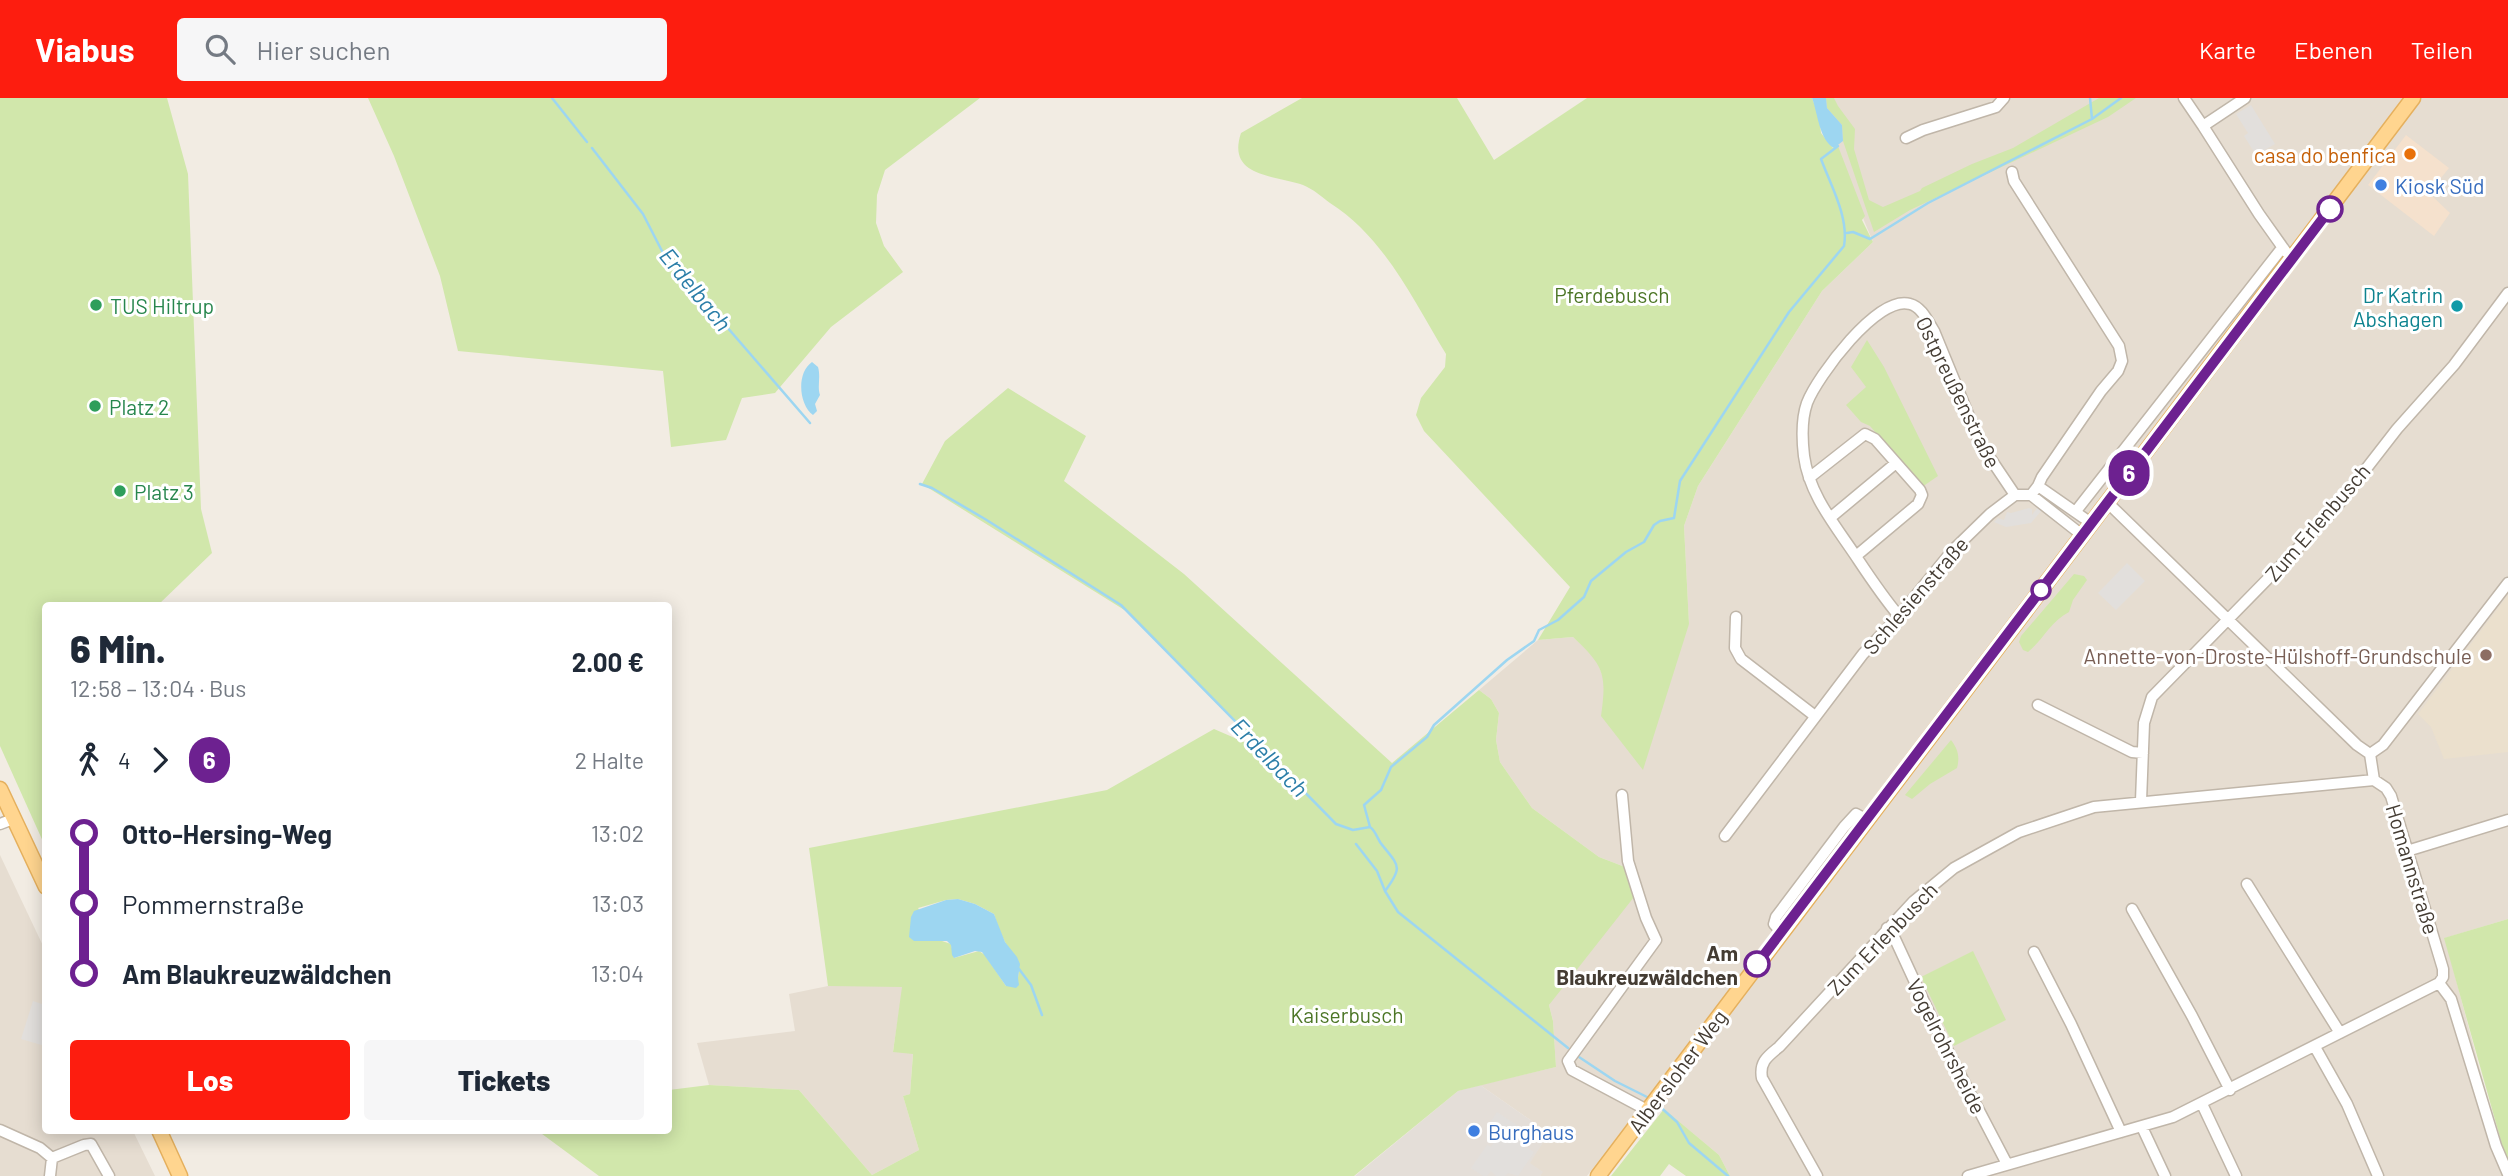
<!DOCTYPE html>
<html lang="de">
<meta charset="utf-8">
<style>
:root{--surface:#fff;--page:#f6f6f7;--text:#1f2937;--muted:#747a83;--accent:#fd1d0f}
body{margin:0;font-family:Barlow,sans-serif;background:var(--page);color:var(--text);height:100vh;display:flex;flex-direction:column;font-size:26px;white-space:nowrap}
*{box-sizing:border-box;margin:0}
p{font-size:23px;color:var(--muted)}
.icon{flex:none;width:38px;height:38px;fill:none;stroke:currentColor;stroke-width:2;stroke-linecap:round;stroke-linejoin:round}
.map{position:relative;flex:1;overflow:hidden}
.details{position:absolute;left:42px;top:504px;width:630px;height:532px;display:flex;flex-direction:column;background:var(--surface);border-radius:7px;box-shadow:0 4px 18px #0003}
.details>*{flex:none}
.badge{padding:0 14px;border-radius:23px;font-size:24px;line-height:46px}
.map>.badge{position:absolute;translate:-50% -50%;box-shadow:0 0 0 4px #fff}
.legs{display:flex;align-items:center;gap:10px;height:77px;padding:0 28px;font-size:23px}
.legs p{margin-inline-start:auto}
.summary{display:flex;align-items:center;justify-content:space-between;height:119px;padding:0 28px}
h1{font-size:38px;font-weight:800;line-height:52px}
.primary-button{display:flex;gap:14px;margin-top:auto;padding:14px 28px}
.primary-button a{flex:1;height:80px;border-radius:7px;background:var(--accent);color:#fff;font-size:28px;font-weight:800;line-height:80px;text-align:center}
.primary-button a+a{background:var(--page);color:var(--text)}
ul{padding:0 28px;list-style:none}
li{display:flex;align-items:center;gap:24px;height:70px;font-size:26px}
li i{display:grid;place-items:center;width:10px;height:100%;margin:0 9px;background:currentColor}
li i::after{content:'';width:18px;height:18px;margin:-9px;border:5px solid;border-radius:50%;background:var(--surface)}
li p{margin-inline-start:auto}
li:first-child i{background:linear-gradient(#0000 50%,currentColor 0)}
li:last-child i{background:linear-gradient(currentColor 50%,#0000 0)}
header{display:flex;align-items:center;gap:42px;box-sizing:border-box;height:98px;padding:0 35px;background:var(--accent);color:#fff}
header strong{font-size:33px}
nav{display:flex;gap:38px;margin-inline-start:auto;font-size:24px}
.search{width:490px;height:63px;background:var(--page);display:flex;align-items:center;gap:18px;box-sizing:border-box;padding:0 24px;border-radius:7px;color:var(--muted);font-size:26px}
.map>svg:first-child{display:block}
.residential{fill:#e6ddd1}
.commercial{fill:#f5e1cd}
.industrial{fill:#e4ded8}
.education{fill:#ebe0cd}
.green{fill:#d1e7ab;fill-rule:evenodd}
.parking{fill:#e2dfdc}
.water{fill:#9dd6f1}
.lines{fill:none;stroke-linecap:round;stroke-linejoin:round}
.stream{stroke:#9dd6f1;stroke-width:2.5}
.minor-casing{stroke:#c0b6a9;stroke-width:13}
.major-casing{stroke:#e5b05e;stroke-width:17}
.minor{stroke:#fff;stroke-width:10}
.major{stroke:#ffd58f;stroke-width:14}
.line-1-casing{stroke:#fff;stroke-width:16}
.line-1{stroke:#6d2190;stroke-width:10}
.food-dot{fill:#e8710a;stroke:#fff;stroke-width:2.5}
.shop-dot{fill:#3f7fe0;stroke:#fff;stroke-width:2.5}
.stop-1-dot{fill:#fff;stroke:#6d2190;stroke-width:3.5}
.leisure-dot{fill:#2e9e5b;stroke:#fff;stroke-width:2.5}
.culture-dot{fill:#0f9aa8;stroke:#fff;stroke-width:2.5}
.education-dot{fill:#8d6e63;stroke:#fff;stroke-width:2.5}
.labels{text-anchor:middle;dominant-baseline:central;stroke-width:6;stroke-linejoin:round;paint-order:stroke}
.food-label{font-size:21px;fill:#c56008;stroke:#fff;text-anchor:end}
.shop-label{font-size:21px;fill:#366cbe;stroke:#fff;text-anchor:start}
.park-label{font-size:21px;fill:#4c7626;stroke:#fff}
.culture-label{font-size:21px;fill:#0d838f;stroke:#fff;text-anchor:end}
.leisure-label{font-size:21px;fill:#27864d;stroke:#fff;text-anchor:start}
.street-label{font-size:21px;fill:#443c33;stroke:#fff}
.education-label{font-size:21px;fill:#785e54;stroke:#fff;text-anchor:end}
.stop-label{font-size:21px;font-weight:bold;fill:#443c33;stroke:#fff;text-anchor:end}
.water-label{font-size:23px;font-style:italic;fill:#2b7ea8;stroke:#fff}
</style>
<header>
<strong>Viabus</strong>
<div class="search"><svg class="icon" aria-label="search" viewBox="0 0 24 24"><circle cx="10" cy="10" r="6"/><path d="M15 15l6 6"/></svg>Hier suchen</div>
<nav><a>Karte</a><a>Ebenen</a><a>Teilen</a></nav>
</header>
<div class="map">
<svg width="2508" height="1078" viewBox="0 0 2508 1078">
<rect width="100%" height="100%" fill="#f2ece3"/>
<path class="residential" d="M1813 0H2508V821L2445 840 2508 1078H1730L1719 1057 1648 998 1587 1078H1540L1542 1074 1529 1065 1549 1035 1480 987 1556 969 1553 923 1549 907 1625 769 1599 759 1532 710 1500 664 1496 642 1499 615 1491 601 1479 592 1538 542 1573 539 1595 559 1606 586 1602 618 1689 526 1684 428 1698 388 1822 193 1873 144Z
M0 757 45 852 46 1032 133 1033 155 1078H0Z
M828 888H903L893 953 913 955 910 996 903 998 919 1052 872 1077 799 992 709 987 697 945 795 933 789 896Z"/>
<path class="commercial" d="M2406 37 2449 70 2429 95 2450 115 2434 138 2368 87Z"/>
<path class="industrial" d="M1480 987 1549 1035 1530 1065 1543 1074 1540 1078H1355L1458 993Z"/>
<path class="education" d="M2508 497V654L2444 661 2431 629 2418 616Z"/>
<path class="green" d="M0 0H167L188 76 201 411 212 455 158 507 46 508 45 748 0 648Z
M368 0H980L885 72 877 97 876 125 884 148 903 174 831 229 775 295 742 300 726 342 671 349 663 273 458 253 440 178 394 58Z
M1302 0H1457L1494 62 1587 0H1812L1819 18 1821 35 1833 50 1838 48 1865 118 1862 122 1873 144 1822 193 1698 388 1684 428 1689 526 1643 672 1601 618C1607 576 1604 568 1573 539L1538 542 1570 489 1424 333 1416 317 1421 300 1445 269 1446 256C1413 202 1385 140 1330 105 1322 99 1313 91 1303 87 1276 77 1226 80 1241 35Z
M1826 0H1834L1838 8 1855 31 1854 51 1869 102 1883 109 1920 93 1922 90 1972 66 2013 50 2099 0H2136L2108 19 1910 112 1874 134 1843 43 1842 27 1827 10Z
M1867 242 1884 269 1938 378 1922 389 1870 328 1861 324 1846 307 1866 289 1851 269Z
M1008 290 1086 338 1064 383 1184 476 1392 665 1479 592 1491 601 1499 615 1496 642 1500 664 1532 710 1599 759 1625 769 1634 799 1549 907 1553 923 1556 969 1458 993 1354 1078H599L538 1033 668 1032 669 992 709 987 799 992 872 1077 919 1052 903 998 910 996 913 956 893 954 902 889 828 888 809 750 1107 692 1214 631 1251 647 1282 670 1126 513 922 386 945 343ZM958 801 975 806 994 816C997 825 1000 835 1005 844 1015 861 1021 858 1018 880L1006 888 985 857 979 853 954 860 951 846 942 843 918 810 946 802Z
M2074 476 2084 478 2087 482 2073 502 2069 514C2051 523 2043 542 2028 554L2023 552 2019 544 2021 538Z
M1951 642C1958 651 1960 659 1957 670L1930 686 1912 701 1905 697Z
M2508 821V1068L2444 840Z
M1973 853 2006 922 1954 948 1921 879Z
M1664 1011 1719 1057 1730 1078H1686L1669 1066 1660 1078H1611Z"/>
<path class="parking" d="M2251 7 2275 46 2256 57 2244 38 2248 35 2236 16Z
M2029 410 2032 411V417L2037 410 2042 412 2031 425 2006 429 1994 424 1998 420 2004 422 2007 414 2011 415Z
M2127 465 2145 483 2116 512 2098 495Z
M33 903 45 907V948L21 941Z
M1497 1014 1524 1032 1520 1038 1525 1042 1523 1047 1534 1054 1518 1078 1508 1075 1505 1078H1496L1491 1073 1487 1078H1483L1471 1070 1487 1047 1491 1049 1499 1037 1487 1029Z"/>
<path class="water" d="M1812 0H1826L1827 10 1842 27 1843 43 1834 50C1819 41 1818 16 1812 0Z
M812 264 818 269C821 279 817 289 820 297L815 306 817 313 813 317C799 307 796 275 812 264Z
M958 801 975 806 994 816 1005 844 1017 859 1020 866 1018 880 1019 887 1016 890 1006 888 982 854 975 853 954 860 952 857 951 847 947 843H914L909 839 911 819 914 813 946 802Z"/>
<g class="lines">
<path class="stream" d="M552 0 587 44
M2090 0 2092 21
M592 50 643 116 663 155 810 325
M1847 135 1853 134 1870 141 1928 105 2092 21 2121 0
M920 386 932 390 985 421 1121 507 1336 726 1353 732 1370 729C1377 734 1377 742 1383 748 1399 768 1403 769 1385 793L1398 814 1568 950
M1370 729 1364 707 1381 692 1391 669 1427 639 1434 627 1507 562 1534 543 1539 532 1558 522 1584 499 1591 483 1626 454 1644 444 1654 427 1660 423 1674 420 1680 383 1789 214 1844 148C1849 119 1831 88 1821 61L1838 48
M1356 746 1377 773 1385 793
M1019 871 1031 887 1042 917
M1579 959 1615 983 1649 1000
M1657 1006 1677 1024 1689 1045 1728 1078"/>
<g class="minor-casing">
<path id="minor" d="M2184 0 2203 28
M2245 0 2203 28 2259 116 2286 154
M1906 40 1923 32 1996 9 2004 0
M1809 380 1865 336 1875 341 1920 392 1922 397 1918 406 1856 458
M2038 388 2091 425
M2031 397 2082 437
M2107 404 2357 647 2370 656 2374 682 2386 690 2391 698 2443 871V879L2439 885
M2076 413 2282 150
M1830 420 1896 365
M1899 518C1882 498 1869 478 1855 457 1835 427 1809 396 1804 358 1802 341 1801 322 1807 305 1817 279 1878 196 1910 206 1922 209 1928 224 1934 233L1980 345 2015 397
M1736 519 1735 550 1741 561 1815 618
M2038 607 2132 654 2143 655
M2370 656 2383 647 2508 485
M1622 697 1628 763 1646 820 1656 842 1568 963 1572 972 1647 1012
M2141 703 2144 625 2152 599 2299 449 2338 407 2397 331 2454 267 2508 195
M0 726 13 721
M1725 738 1863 556 1899 518 1952 453 1990 416 2015 397H2031L2038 388 2042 379 2101 293 2118 273 2122 263 2119 248 2014 83 2012 74
M2407 753 2508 722
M2247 786 2340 935
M2132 811 2192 918 2230 992
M1887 830 1895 841 1938 934 2007 1066
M1781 834 1774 826 1776 819 1844 729 1856 716 1867 722
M2034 854 2071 926 2121 1034
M2439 885 2451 901 2496 1048 2508 1076
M2315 949 2347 1006 2378 1078
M2202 1006 2236 1078
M2142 1029 2165 1078
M0 1032 40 1050 52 1060 84 1047 91 1046 109 1078
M50 1078 52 1060
M1817 1078 1762 980C1759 964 1768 958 1779 949L1914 803 1954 770 2019 734 2094 709 2374 682
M1968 1078 2173 1019 2439 885"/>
</g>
<g class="major-casing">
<path id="major" d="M0 691 46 789
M159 1032 180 1078
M1598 1078 2413 0"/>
</g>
<use href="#minor" class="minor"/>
<use href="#major" class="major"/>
</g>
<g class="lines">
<g class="line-1-casing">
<path id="line-1" d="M1757 866 2330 111"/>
</g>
<use href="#line-1" class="line-1"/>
</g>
<circle class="food-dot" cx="2410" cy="56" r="7"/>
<g class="shop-dot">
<circle cx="2381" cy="87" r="7"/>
<circle cx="1474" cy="1033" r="7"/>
</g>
<g class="stop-1-dot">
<circle cx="2330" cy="111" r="12"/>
<circle cx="2041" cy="492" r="9"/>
<circle cx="1757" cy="866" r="12"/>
</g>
<g class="leisure-dot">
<circle cx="96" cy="207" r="7"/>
<circle cx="95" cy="308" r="7"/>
<circle cx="120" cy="393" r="7"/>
</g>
<circle class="culture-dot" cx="2457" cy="208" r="7"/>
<circle class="education-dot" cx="2486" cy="557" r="7"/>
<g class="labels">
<g class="food-label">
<text x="2396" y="56">casa do benfica</text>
</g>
<g class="shop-label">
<text x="2395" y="87">Kiosk Süd</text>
<text x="1488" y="1033">Burghaus</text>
</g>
<g class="park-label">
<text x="1612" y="196">Pferdebusch</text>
<text x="1347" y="916">Kaiserbusch</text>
</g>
<g class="culture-label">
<text x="2443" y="196">Dr Katrin<tspan x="2443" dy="24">Abshagen</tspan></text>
</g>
<g class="leisure-label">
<text x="110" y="207">TUS Hiltrup</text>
<text x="109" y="308">Platz 2</text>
<text x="134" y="393">Platz 3</text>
</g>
<g class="street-label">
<text transform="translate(1959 294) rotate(64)">Ostpreußenstraße</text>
<text transform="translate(2317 424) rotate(-49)">Zum Erlenbusch</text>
<text transform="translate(1915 497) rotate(-49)">Schlesienstraße</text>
<text transform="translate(2413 771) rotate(73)">Homannstraße</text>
<text transform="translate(1882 840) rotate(-46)">Zum Erlenbusch</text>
<text transform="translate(1947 948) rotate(63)">Vogelrohrsheide</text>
<text transform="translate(1677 973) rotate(-53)">Albersloher Weg</text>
</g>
<g class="education-label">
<text x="2472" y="557">Annette-von-Droste-Hülshoff-Grundschule</text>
</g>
<g class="stop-label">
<text x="1738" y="854">Am<tspan x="1738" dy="24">Blaukreuzwäldchen</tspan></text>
</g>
<g class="water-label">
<text transform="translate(696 191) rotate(51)">Erdelbach</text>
<text transform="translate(1270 659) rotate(46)">Erdelbach</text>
</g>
</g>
</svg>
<b class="badge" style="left:2129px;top:375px;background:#6d2190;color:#fff">6</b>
<section class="details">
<div class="summary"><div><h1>6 Min.</h1><p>12:58 – 13:04 · Bus</p></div><b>2.00 €</b></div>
<div class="legs"><svg class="icon" aria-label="walk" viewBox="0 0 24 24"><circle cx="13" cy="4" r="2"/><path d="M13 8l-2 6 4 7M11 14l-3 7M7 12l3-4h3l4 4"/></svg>4<svg class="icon" aria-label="forward" viewBox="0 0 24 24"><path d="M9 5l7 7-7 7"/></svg><b class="badge" style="background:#6d2190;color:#fff">6</b><p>2 Halte</p></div>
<ul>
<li><i style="color:#6d2190"></i><b>Otto-Hersing-Weg</b><p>13:02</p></li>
<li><i style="color:#6d2190"></i><span>Pommernstraße</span><p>13:03</p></li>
<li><i style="color:#6d2190"></i><b>Am Blaukreuzwäldchen</b><p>13:04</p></li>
</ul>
<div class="primary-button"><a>Los</a><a>Tickets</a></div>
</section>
</div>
